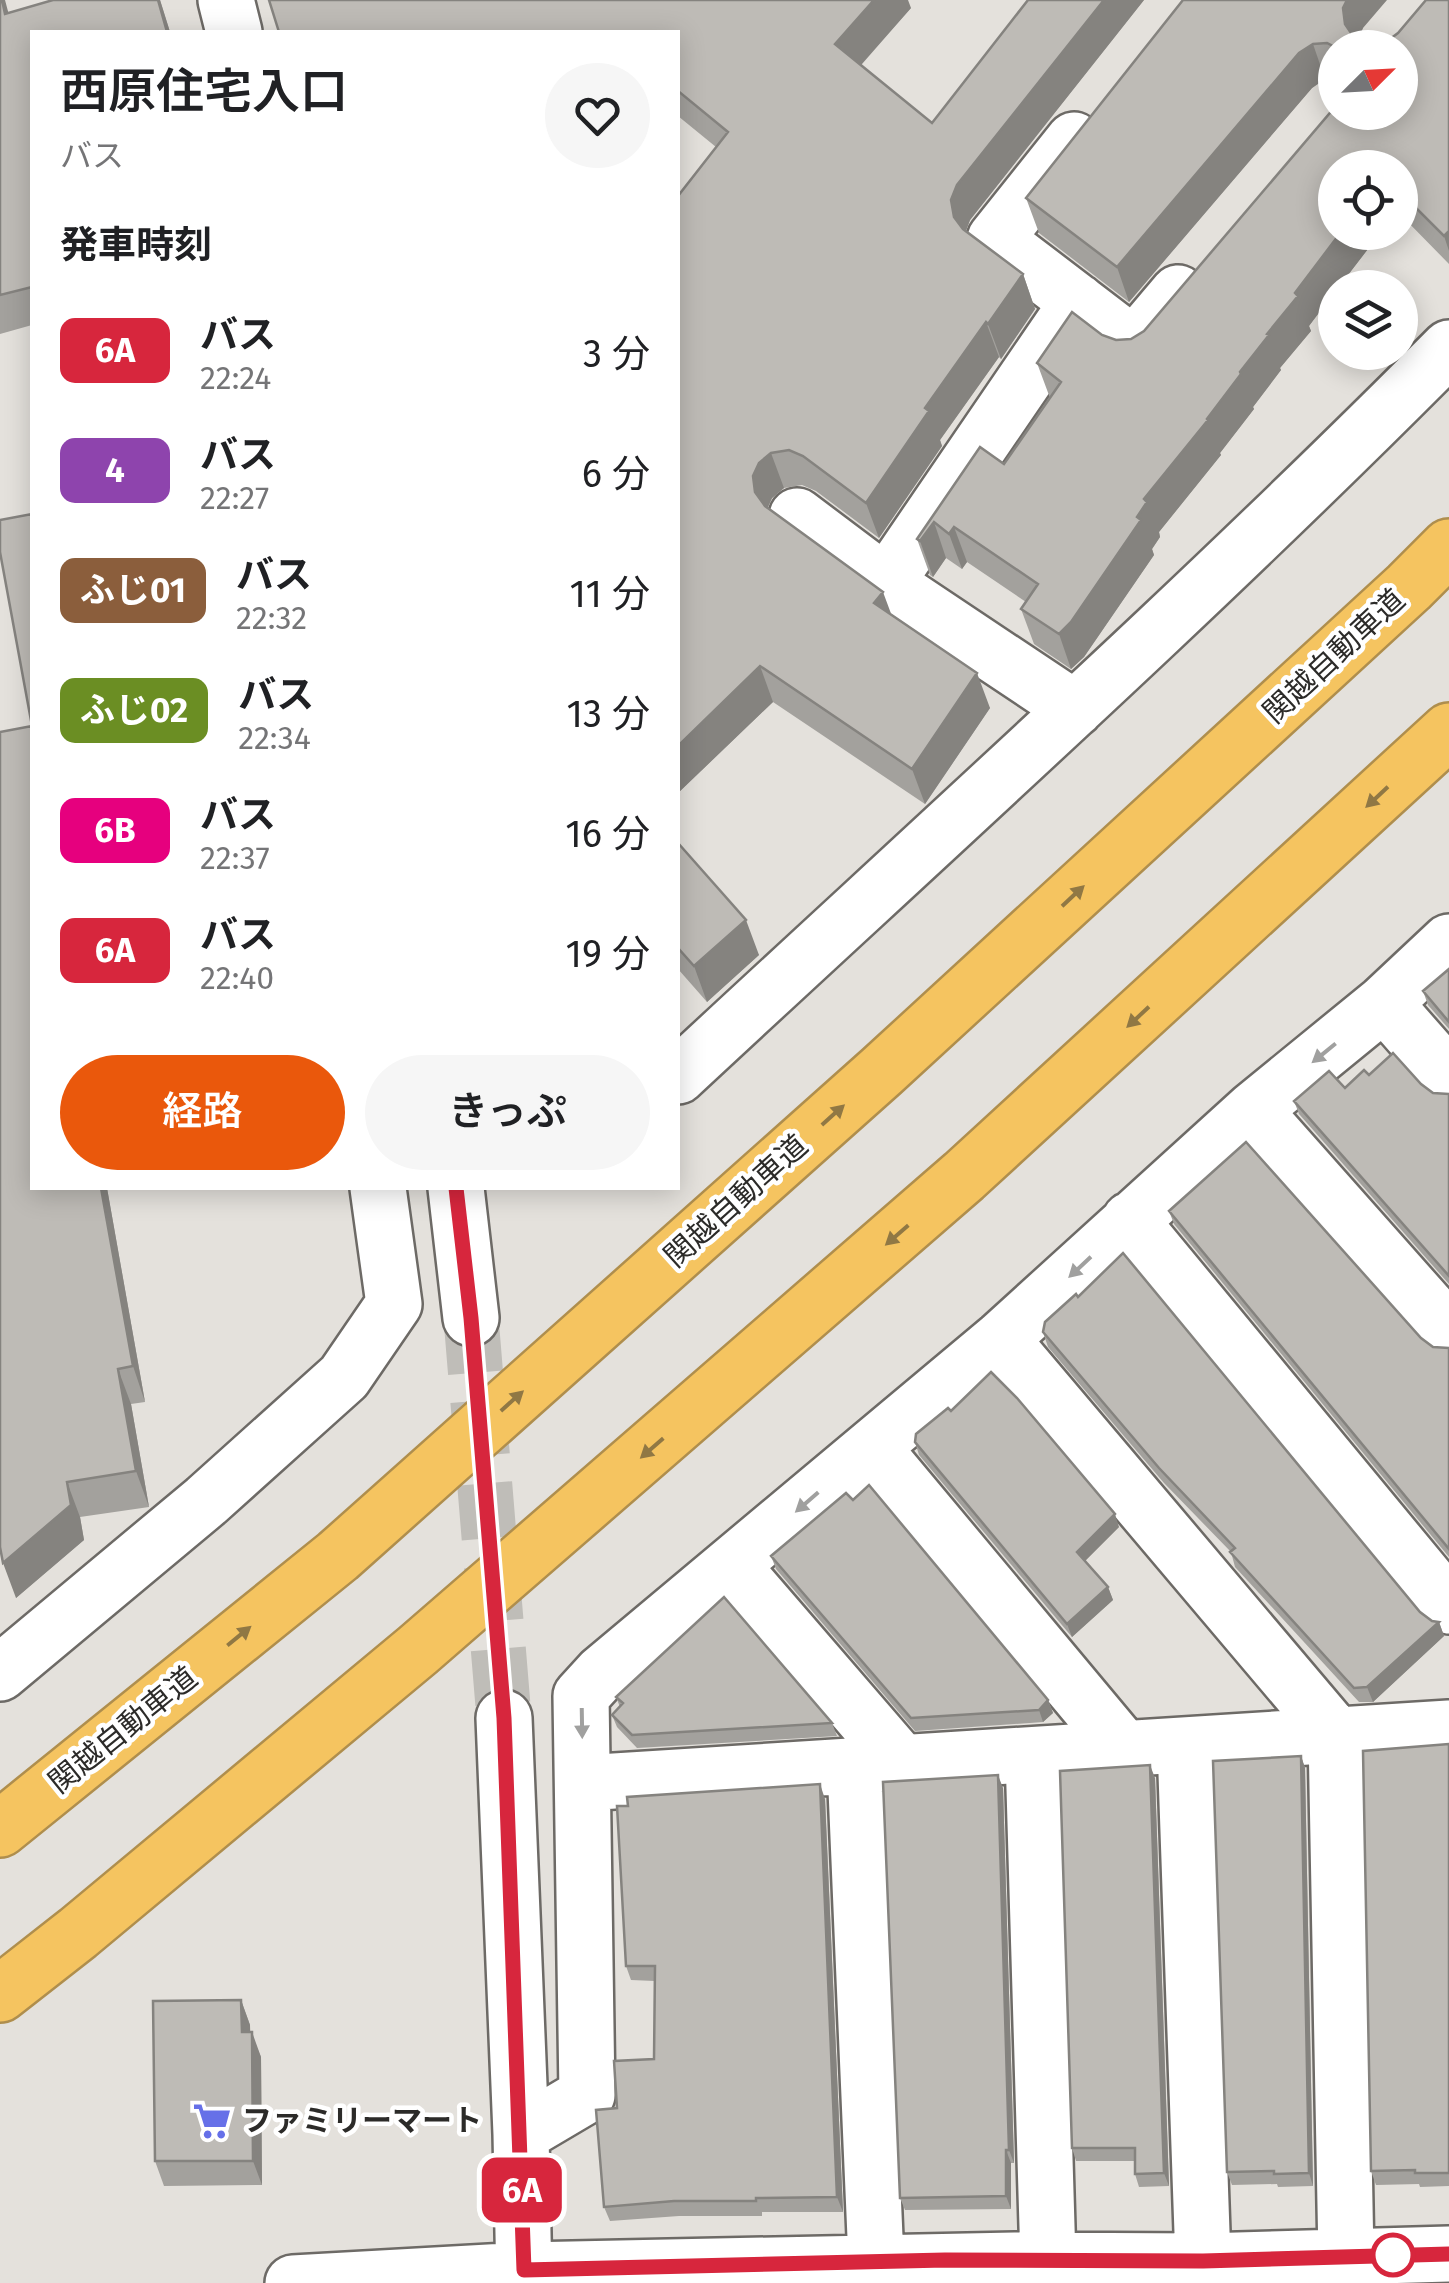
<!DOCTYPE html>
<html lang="ja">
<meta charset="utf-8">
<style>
:root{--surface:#fff;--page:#f6f6f6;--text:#202124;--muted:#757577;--accent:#ea580c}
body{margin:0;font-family:"Fira Sans","Noto Sans JP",sans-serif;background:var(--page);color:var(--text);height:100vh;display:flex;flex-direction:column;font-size:38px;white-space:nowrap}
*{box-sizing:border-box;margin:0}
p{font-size:32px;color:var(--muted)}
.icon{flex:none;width:55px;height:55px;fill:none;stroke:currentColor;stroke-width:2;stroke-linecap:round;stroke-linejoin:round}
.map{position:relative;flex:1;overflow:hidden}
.details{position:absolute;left:30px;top:30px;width:650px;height:1160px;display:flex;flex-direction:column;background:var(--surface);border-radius:0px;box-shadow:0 5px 25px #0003}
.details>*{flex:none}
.badge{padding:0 20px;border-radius:15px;font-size:35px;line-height:65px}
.needle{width:65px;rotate:66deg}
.fabs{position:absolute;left:1318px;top:30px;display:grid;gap:20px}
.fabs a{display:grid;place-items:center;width:100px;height:100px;border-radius:50%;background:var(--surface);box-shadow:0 5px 25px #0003;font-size:50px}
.map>.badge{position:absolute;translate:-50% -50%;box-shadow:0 0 0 5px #fff}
h2{padding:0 30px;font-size:38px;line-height:90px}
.round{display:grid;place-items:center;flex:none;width:105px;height:105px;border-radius:52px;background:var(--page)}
.summary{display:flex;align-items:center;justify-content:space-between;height:170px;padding:0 30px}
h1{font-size:48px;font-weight:600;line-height:75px}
.button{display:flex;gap:20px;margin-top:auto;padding:20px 30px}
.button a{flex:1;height:115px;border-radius:60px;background:var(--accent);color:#fff;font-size:40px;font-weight:600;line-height:115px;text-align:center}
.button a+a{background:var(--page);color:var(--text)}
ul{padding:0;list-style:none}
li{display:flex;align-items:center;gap:30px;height:120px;padding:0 30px}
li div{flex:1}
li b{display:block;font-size:38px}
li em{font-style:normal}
li .badge{min-width:110px;font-weight:700;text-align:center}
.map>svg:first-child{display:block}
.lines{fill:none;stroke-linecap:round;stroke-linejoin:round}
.minor-tunnel{stroke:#bfbdb8;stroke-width:55;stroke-dasharray:55 28;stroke-linecap:butt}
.minor-casing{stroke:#6d6a66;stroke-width:60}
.highway-casing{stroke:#af8e4d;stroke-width:60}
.minor{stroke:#fff;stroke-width:55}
.highway{stroke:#f5c460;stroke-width:55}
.wall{fill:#a3a19d}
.shaded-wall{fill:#85837f}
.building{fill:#bebbb6;stroke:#85837f;stroke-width:2.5}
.oneway{fill:#907844}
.oneway2{fill:#a0a09f}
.line-casing{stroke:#fff;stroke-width:22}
.line{stroke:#d7263d;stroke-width:15}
.stop-dot{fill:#fff;stroke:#d7263d;stroke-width:5}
.labels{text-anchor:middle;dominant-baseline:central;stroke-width:9;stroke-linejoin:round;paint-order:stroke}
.street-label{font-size:30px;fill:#2c2b29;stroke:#fff}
.poi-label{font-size:30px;font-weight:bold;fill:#2c2b29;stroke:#fff;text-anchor:start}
</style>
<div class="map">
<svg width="1449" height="2283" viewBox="0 0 1449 2283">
<rect width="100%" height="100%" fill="#e4e1dc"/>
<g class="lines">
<path class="minor-tunnel" d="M471 1318 504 1718"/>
<g class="minor-casing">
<path id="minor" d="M226 0 234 32
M1074 140 995 239 1134 345 1178 293
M797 516 886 583 1075 709
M886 583 1078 302
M1384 1003 1449 1077
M678 1076C937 835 1200 599 1449 348
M1253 1110 1449 1331
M456 1188 471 1318
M1130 1220 1449 1606
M1001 1339 1336 1735 1346 2257
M872 1447 1124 1749
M732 1566 902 1763
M0 1673 206 1501 344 1377 394 1304 378 1188
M504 1718 521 2134 524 2283
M1185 1745 1203 2261
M1033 1755 1048 2260
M855 1766 876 2261
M583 1783 1449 1728
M521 2134 587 2095 581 1696 602 1673 1001 1339 1253 1110 1384 1003 1449 942
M293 2283 524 2270 1015 2260 1203 2261 1449 2254"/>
</g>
<g class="highway-casing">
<path id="highway" d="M0 1829 338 1556 882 1071 1409 587 1449 547
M0 1994 78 1933 418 1650 964 1176 1449 731"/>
</g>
<use href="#minor" class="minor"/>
<use href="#highway" class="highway"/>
</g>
<path class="wall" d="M0 0 9 13 53 0H160L170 32H32V325L0 334Z
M1028 0H1144L970 220 966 231 1023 274 1035 309 1001 359 999 357 940 440 942 446 879 538 816 491 802 485 784 488 772 498 768 508 891 615 990 708 925 804 773 702 678 793V196L716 147 678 116V32L911 8 860 65 932 123Z
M1183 0 1363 28 1358 38 1368 43 1386 42 1449 0V264L1400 214V168H1335V232H1381L1338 288H1335L1309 326 1311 331 1280 368 1281 370 1253 407 1254 409 1220 453 1221 455 1159 532 1160 537 1152 549 1154 555 1084 657 1071 669 1034 644 1021 609 1026 602 967 562 962 569 946 558 933 577 930 575 917 539 980 447 1004 464 1050 398 1037 363 1102 335 1116 340 1131 339 1144 331 1400 48H1335V79H1325L1312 88 1129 302 1039 233 1026 198Z
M32 726V1188H107L145 1402 131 1404 149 1507 80 1517 84 1540 16 1598Z
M678 843 759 955 707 1002 678 969Z
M1449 969V1029L1428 1005 1423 991Z
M1369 1075 1421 1084 1433 1093 1449 1094V1284L1299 1114 1294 1101 1345 1088Z
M1169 1211 1421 1338 1433 1347 1449 1348V1557L1174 1224Z
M1043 1332 1420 1612 1432 1621 1439 1622 1444 1636 1373 1702H1359L1235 1567 1231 1552 1164 1483 1048 1347Z
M951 1411 1119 1527 1085 1561 1108 1587 1113 1600 1072 1637 919 1455 915 1442Z
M771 1556 1048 1700 1053 1713 1043 1722 915 1731 776 1569Z
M616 1697 832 1723 837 1736 637 1748 617 1727 612 1715 620 1707Z
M1449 1744V2186L1420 2187 1419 2184 1376 2185 1371 2171Z
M1301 1756 1305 1768 1313 2186 1278 2187 1277 2184 1232 2185 1227 2172Z
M1155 1778 1169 2186 1139 2187 1135 2174V2161H1076L1072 2148Z
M1003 1788 1014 2163H1011V2209L905 2210 900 2198Z
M825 1799 843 2212H762V2216H679L610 2221 604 2207 617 2108 654 2059 655 1981 631 1980 626 1966Z
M241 2000 250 2025V2032L261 2057 262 2185 164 2186 155 2161Z"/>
<path class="shaded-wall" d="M2 0H5L18 49 5 14Z
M158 0H160L170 32H167Z
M874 0H908L911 8 848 80 835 44Z
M1104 0H1144L970 220 964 236 954 217 951 200 957 185Z
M1347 0H1387L1363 28 1356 43 1345 24 1343 8Z
M1313 44 1325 79 1312 88 1129 302 1117 267 1299 53Z
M1449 231V251L1444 236Z
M1341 232H1381L1338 288H1335V292L1309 326 1311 331 1280 368 1281 370 1253 407 1254 409 1220 453 1221 455 1159 532 1160 537 1152 549 1154 555 1084 657 1071 669 1059 634 1137 517 1144 499 1207 419 1295 293Z
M1023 274 1035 309 1001 359 988 324Z
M986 322 999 357 940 440 942 446 879 538 866 503 925 408Z
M771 453 784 488 772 498 766 511 755 492 753 476 759 463Z
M934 522 946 558 933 577 920 541Z
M954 527 967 562 962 569 949 534Z
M883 592 896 627 874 603Z
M760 666 773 702 678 793V746Z
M977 673 990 708 925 804 912 769Z
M746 920 759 955 707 1002 694 966Z
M101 1188H107L145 1402 133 1366Z
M118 1369 131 1404 149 1507 136 1471Z
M67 1482 80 1517 84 1540 16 1598 3 1563Z
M1115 1514 1119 1527 1081 1565 1077 1552Z
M1108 1587 1113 1600 1072 1637 1067 1624Z
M1439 1622 1444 1636 1373 1702 1367 1687Z
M1048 1700 1053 1713 1043 1722 1039 1710Z
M1301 1756 1305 1768 1313 2186 1309 2173Z
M1150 1765 1155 1778 1169 2186 1164 2173Z
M998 1775 1003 1788 1014 2163 1009 2150Z
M820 1784 825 1799 843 2212 837 2197Z
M241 2000 250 2025 251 2057 242 2032Z
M252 2032 261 2057 262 2185 253 2161Z
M1006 2150 1011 2163V2209L1006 2196Z"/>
<path class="building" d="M0 0H2L5 14 53 0H158L167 32H32V287L0 295Z
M269 0H874L835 44 932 123 1028 0H1104L957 185 951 200 954 217 963 229 1023 274 988 324 986 322 925 408 929 411 866 503 803 456 789 450 771 453 759 463 753 476 755 492 765 506 883 592 874 603 977 673 912 769 760 666 678 746V196L728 132 678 91V32H279Z
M1183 0H1347L1343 8 1345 24 1353 36 1368 43 1386 42 1398 33 1426 0H1449V231L1444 236 1400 192V168H1335V232H1341L1295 293 1298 296 1267 334 1269 335 1240 372 1241 374 1207 419 1208 420 1144 499 1147 502 1137 517 1141 520 1071 622 1059 634 1021 609 1038 584 954 527 949 534 934 522 920 541 917 539 980 447 1004 464 1061 382 1037 363 1072 312 1102 335 1116 340 1131 339 1144 331 1335 107V112H1400V48H1337L1327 43 1313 44 1299 53 1117 267 1026 198Z
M32 514V1188H101L133 1366 118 1369 136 1471 67 1482 71 1505 3 1563 0 1547V732L32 726 0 552V520Z
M678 843 746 920 694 966 678 948Z
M1449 969V1022L1423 991Z
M1393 1053 1421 1084 1433 1093 1449 1094V1276L1294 1101 1329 1071 1345 1088 1364 1070 1369 1075Z
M1246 1142 1421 1338 1433 1347 1449 1348V1549L1169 1211Z
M1123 1253 1420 1612 1432 1621 1439 1622 1367 1687 1354 1688 1230 1552 1235 1548 1159 1468 1043 1332 1045 1322 1076 1294 1078 1297Z
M991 1372 1017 1398 1115 1514 1077 1552 1108 1587 1067 1624 915 1442 916 1434 948 1408 951 1411Z
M869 1485 1048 1700 1039 1710 911 1718 771 1556 846 1493 853 1500Z
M724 1597 832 1723 632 1735 612 1715 623 1703 616 1697Z
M1449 1744V2173H1415V2170L1371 2171 1363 1751Z
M1301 1756 1309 2173 1274 2174V2171L1227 2172 1213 1761Z
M1150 1765 1164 2173 1135 2174V2148H1072L1060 1771Z
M998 1775 1009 2150H1006V2196L900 2198 883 1782Z
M820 1784 837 2197 756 2198V2201H674L604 2207 596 2110 617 2108 614 2061 654 2059 655 1966H626L617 1806H628L627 1797Z
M241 2000 242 2032H252L253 2161H155L153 2001Z"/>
<defs><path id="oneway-solid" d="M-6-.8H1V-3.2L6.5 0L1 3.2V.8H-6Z" transform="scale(2.5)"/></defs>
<g class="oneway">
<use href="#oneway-solid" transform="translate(1377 797) rotate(137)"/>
<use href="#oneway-solid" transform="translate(1073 896) rotate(-43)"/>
<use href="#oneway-solid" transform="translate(1138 1017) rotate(137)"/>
<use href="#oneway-solid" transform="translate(833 1115) rotate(-42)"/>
<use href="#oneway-solid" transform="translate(897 1235) rotate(139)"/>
<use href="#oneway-solid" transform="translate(512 1401) rotate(-42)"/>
<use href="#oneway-solid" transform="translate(652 1448) rotate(139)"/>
<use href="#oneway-solid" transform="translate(239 1636) rotate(-39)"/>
</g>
<g class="oneway2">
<use href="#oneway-solid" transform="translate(1324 1053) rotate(141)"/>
<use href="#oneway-solid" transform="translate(1080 1267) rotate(137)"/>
<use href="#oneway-solid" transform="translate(807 1502) rotate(139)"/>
<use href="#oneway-solid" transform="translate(582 1723) rotate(89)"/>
</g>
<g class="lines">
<g class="line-casing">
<path id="line" d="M456 1188 471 1318 504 1718 524 2270 945 2260 1203 2261 1449 2254"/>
</g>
<use href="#line" class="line"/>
</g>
<defs>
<g id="supermarket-bare" transform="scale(3)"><path d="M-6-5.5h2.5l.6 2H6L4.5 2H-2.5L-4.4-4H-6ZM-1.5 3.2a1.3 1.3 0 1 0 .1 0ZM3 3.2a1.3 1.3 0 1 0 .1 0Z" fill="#6670e8" stroke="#fff" stroke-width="2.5" paint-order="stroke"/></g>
</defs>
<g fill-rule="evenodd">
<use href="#supermarket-bare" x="212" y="2121"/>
</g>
<circle class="stop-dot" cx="1393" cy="2255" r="20"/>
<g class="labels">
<g class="street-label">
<text transform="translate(1334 656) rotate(-43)">関越自動車道</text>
<text transform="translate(736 1201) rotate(-42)">関越自動車道</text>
<text transform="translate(123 1730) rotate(-39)">関越自動車道</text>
</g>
<g class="poi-label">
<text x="242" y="2121">ファミリーマート</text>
</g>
</g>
</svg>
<div class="fabs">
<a><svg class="needle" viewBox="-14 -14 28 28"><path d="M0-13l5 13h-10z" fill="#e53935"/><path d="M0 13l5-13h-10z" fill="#757577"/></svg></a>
<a><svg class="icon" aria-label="locate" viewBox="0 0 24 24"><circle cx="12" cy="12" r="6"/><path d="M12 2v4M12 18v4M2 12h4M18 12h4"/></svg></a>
<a><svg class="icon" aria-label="layers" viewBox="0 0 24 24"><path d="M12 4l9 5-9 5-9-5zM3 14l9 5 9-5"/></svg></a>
</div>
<b class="badge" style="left:522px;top:2190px;background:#d7263d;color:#fff">6A</b>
<section class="details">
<div class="summary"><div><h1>西原住宅入口</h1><p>バス</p></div><a class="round"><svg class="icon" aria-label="heart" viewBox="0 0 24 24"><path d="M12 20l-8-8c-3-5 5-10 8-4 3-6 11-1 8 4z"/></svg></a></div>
<h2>発車時刻</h2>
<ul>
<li><span class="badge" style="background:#d7263d;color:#fff">6A</span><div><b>バス</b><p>22:24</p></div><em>3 分</em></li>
<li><span class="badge" style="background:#8e44ad;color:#fff">4</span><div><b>バス</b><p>22:27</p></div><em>6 分</em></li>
<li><span class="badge" style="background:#8b5e3c;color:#fff">ふじ01</span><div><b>バス</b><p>22:32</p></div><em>11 分</em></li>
<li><span class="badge" style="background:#6b8e23;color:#fff">ふじ02</span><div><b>バス</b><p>22:34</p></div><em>13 分</em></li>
<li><span class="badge" style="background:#e6007e;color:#fff">6B</span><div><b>バス</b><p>22:37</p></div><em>16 分</em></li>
<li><span class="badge" style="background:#d7263d;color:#fff">6A</span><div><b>バス</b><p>22:40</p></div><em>19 分</em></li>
</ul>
<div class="button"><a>経路</a><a>きっぷ</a></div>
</section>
</div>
